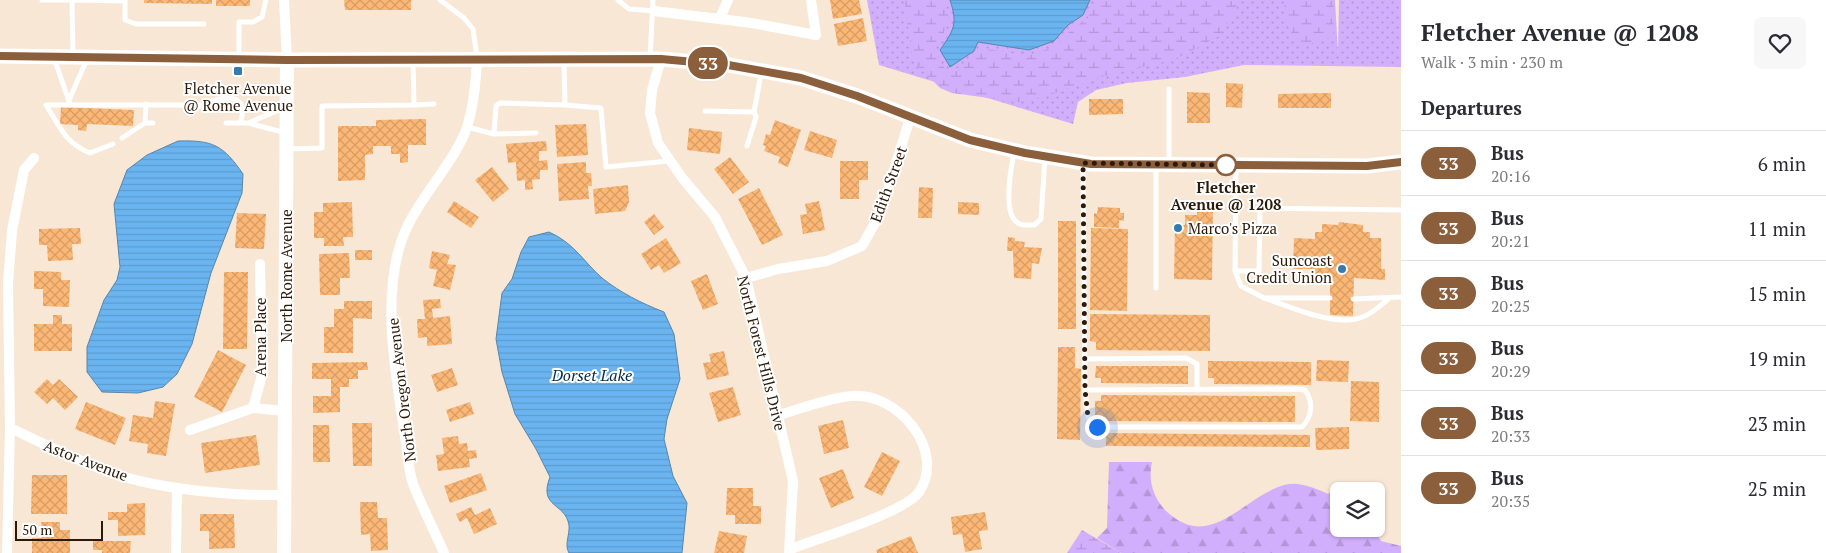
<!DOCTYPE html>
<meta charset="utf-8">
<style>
:root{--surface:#fff;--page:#f7f7f7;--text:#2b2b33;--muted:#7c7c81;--line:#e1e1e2}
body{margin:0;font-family:"PT Serif",serif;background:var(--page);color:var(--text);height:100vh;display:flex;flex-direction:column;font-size:19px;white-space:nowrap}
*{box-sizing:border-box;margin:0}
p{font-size:16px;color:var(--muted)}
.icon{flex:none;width:28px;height:28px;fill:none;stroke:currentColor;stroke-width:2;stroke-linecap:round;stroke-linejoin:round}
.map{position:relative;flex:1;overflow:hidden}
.side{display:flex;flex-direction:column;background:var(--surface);width:425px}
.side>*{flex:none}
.badge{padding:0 10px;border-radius:16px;font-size:18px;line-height:32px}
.tools{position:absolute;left:1330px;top:482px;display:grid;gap:10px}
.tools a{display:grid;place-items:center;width:55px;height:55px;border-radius:8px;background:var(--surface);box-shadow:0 1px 4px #0004;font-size:25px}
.scale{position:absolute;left:15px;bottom:12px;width:88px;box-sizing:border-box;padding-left:5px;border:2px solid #2b1a09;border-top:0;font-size:14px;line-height:18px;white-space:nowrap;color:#2b1a09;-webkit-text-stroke:4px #fff;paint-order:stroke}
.you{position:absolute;width:25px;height:25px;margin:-12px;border:4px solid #fff;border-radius:50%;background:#1a73e8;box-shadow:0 0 0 8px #1a73e833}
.map>.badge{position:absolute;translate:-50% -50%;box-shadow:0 0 0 2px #fff}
h2{padding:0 20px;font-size:19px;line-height:45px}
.round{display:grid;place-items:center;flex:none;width:52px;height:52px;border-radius:8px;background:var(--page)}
.head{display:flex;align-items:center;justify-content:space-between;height:85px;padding:0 20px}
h1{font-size:24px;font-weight:800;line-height:38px}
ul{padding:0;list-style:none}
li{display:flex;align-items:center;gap:15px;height:65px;padding:0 20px;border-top:1px solid var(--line)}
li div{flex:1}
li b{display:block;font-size:19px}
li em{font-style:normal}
li .badge{min-width:55px;font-weight:700;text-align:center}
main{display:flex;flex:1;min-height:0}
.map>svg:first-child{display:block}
.green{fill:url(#green-dots)}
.forest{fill:url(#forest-firs)}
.wetland{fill:url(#wetland-marsh)}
.water{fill:url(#water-rules);stroke:#5786ab}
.building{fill:url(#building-cross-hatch)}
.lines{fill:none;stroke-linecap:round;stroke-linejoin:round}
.service{stroke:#fff;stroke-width:5}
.minor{stroke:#fff;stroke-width:10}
.tertiary{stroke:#fff;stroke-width:14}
.secondary{stroke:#fff;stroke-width:15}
.line-casing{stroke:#fff;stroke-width:11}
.line{stroke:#8b5e3c;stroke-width:8}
.walk{stroke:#2b1a09;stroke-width:5;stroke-dasharray:0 9}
.poi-dot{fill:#357bb0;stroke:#fff;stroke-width:2}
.stop-dot{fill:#fff;stroke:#8b5e3c;stroke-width:2.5}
.labels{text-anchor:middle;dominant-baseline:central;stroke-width:4;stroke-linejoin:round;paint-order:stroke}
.poi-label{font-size:15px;fill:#2b1a09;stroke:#fff}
.street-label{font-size:15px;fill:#2b1a09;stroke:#fff}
.stop-label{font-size:15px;font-weight:bold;fill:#2b1a09;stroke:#fff}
.water-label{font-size:16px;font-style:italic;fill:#022d4a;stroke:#fff}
</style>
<main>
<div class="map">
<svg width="1401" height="553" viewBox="0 0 1401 553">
<defs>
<pattern id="green-dots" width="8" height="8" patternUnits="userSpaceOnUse" patternTransform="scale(1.25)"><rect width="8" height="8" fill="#d2affd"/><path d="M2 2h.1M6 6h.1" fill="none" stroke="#b496d8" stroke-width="1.8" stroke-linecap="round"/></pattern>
<pattern id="forest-firs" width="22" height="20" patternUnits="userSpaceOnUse" patternTransform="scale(1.25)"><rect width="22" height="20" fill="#d2affd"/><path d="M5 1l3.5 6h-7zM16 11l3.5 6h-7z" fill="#b496d8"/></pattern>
<pattern id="wetland-marsh" width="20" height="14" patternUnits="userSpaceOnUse" patternTransform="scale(1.25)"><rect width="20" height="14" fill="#d2affd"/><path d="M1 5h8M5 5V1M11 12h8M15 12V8" fill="none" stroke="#b496d8"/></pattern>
<pattern id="water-rules" width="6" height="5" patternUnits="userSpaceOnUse" patternTransform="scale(1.25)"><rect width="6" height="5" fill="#6ab5f1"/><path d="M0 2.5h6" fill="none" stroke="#5c9bcd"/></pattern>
<pattern id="building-cross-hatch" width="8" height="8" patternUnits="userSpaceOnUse" patternTransform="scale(1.25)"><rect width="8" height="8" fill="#fbb775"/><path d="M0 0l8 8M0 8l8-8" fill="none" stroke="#d79d64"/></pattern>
</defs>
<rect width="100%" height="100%" fill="#f9e7d6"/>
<path class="green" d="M867 0H1335L1338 53 1339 0H1401V67L1244 65 1185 77 1127 83 1096 90 1078 102 1073 124 879 65Z"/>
<path class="forest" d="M1109 462H1152C1148 481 1153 497 1166 511 1211 553 1242 497 1284 485 1299 481 1314 488 1328 494L1347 482 1368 491H1339V529H1374L1381 541 1401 546V553H1121L1097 538 1107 528Z"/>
<path class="wetland" d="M904 0H944C955 30 944 25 934 50L946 71 950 73 977 56 981 48 1028 56 1056 46 1071 30 1087 19 1098 0H1232L1239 4 1219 36 1176 59 1104 76 1046 96 1018 102 952 93 940 88 913 61Z
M1284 0H1334L1333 35 1321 42 1302 44C1286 29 1285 21 1284 0Z
M1082 530 1121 553H1067Z"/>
<path class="water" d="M950 0H1090L1083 15 1068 25 1054 41 1029 50 978 42 974 51 950 67 940 50C954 30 958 24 950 0Z
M178 141C213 140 223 145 243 174L242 193 211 273 192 344 177 374 163 387 138 393 102 392 87 372V347L104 300 117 280 120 267 114 204 127 170 147 155Z
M549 232C574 243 583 261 602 278 621 293 641 303 664 312L674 334 680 379 667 419 664 439 673 476 687 503 682 553H569C564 544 570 535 569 525 565 502 538 508 550 477L536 449 515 414 502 372 496 339 502 293 512 279 521 252 529 237Z"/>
<path class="building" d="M144 0H212V4L144 3Z
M216 0H250V6H216Z
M344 0H411V10H345Z
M830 0H859L862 14 833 19Z
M863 18 867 41 838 46 834 24Z
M1226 83 1243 84 1242 108 1226 107Z
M1187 92 1210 93V123H1187Z
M1331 93V108H1278V94Z
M1089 99H1123V114L1089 115Z
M61 107 134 110 133 126 87 124 86 131 78 130V125L60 124Z
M426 119V145H408V162L400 163V154H391V146H373V154L365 155V180L338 181V126H376V120Z
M775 120 801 130 788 167 778 163 780 157 764 151 766 146 763 145 766 134 770 135Z
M586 124 588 155 557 157 555 125Z
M689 128 722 132 720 154 687 150Z
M810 131 837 140 832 158 804 150Z
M546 141 547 151H539V161L547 160 548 170H540V179L532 180 533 189 525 190V180L517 181 516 162 508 163 506 144Z
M730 157 749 182 733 194 714 169Z
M840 161H868V180H859V199H840Z
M586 162V173H591L592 186H588L589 199 559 201 557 164Z
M492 167 509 189 493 202 475 180Z
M628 185 629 202 625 211 595 214 593 189Z
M919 187 933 188 932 218H918Z
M759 188 783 235 762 245 738 199Z
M454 201 479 217 471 228 447 212Z
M819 201 825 230 803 234 800 215 807 214 805 204Z
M352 202 353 237H343L344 246H324V238H314V212H323V203Z
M958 202 979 203V215L958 214Z
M1197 203 1213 204 1212 280 1174 279 1175 225H1185V215H1197Z
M1098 207 1120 208V213H1124V221L1119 220V228L1094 227V213L1097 214Z
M237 213 266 214 264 249 235 248Z
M654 214 664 227 654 235 644 222Z
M1058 221H1076V329H1058Z
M1339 222 1363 225V232H1370V238H1381V269H1385V280L1354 278 1353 316 1330 315V279H1315V269H1293L1294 238 1315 239V232H1322V224L1338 225Z
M80 228 81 244H72L73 260 48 261 47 245H39V229Z
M1091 228 1128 229 1127 311 1090 310Z
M1008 237 1015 238V241L1025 242 1024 247 1042 248 1039 264 1032 263 1031 279 1014 278 1013 251H1007Z
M666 238 681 263 664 273 659 265 651 270 641 254Z
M355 250H372V260H355Z
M432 251 450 255 447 264 456 265 450 290 433 286 437 270 429 268Z
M349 253 350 278H340V295H320L319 254Z
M34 271 61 272V280H70L69 307 43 306V289H34Z
M224 272H248L247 349H223Z
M707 274 718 304 703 310 691 281Z
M440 299 441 308 432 309 433 318 450 316 452 344 427 346V337L418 338 417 319H425L423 300Z
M344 301H372V319L353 318V353H324V327H334V309H344Z
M1090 314 1210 315V351L1096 350V342L1090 341Z
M53 315H62V324H72V351H34V324H53Z
M1058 347H1075V368L1081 369 1080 440 1057 439Z
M218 350 246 365 222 412 194 397Z
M724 351 729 375 707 380 703 363 711 362 709 354Z
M1317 360 1349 361 1348 382 1316 381Z
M1208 361 1311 362V385L1214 384V378H1208Z
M367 362 368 370H358V379H349V387H340V412L313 413V396H331V379H312V363Z
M1096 366H1188V384L1101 383V378H1095Z
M452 368 458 385 437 392 431 375Z
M47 379 53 385 59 379 78 397 65 410 53 398 47 404 34 392Z
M1351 381 1379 382V422L1350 421Z
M733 387 741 415 718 422 709 393Z
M1101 395 1295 396V422L1101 421V416L1095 415V401H1101Z
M155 401 175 404 166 456 147 453 148 444 129 441 133 415 153 418Z
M86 402 126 418 115 445 75 429Z
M470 402 474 414 450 422 446 410Z
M843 420 849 448 824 454 818 426Z
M352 423H372V466H353Z
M313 425H329L330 462H313Z
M1349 427V449L1316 450 1315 428Z
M1106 433 1310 435V447L1106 446Z
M256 435 260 465 205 473 201 443Z
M458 436 459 444 467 443 468 451 476 450 477 458 469 459 470 467 438 471 436 455 444 454 442 438Z
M882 452 900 461 882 496 864 487Z
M843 469 854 498 831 508 819 478Z
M481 473 487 490 450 503 444 486Z
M32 475H67V514H31Z
M727 488H753V506H761V524H735V515H726Z
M360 502H377L378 518H387L388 550 371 551 370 534 361 535Z
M145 503V535L118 536V520H108V512H127V504Z
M471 507 475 515 490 508 497 524 474 534 467 518 460 522 456 514Z
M985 512 988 530 979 531 982 549 965 552 962 534 953 535 951 517Z
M200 514H234L235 548 209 549V531H200Z
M41 522H60V530H70V553H32V538H42Z
M719 531 747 536 744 553H714Z
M911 536 918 553H877L876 550Z
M93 541H131L130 553H102V550H93Z"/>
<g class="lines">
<path class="service" d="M42 0H72
M440 0 464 18 473 29 477 57
M618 0 629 9 654 11
M73 56 72 0 125 1V20L136 24H204
M54 58 70 104
M239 58V22H253L262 17 266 0
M650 58 653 0
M564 62 565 105 601 108 606 167 669 161
M1169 89V164
M70 98 87 59
M414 105 434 104
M705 111 754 112 761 74
M145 123H153
M226 123H248L286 133
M248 123 284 108
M467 127 494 134 536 133
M494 134 496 106 500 103 565 105
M122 138 145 123 146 104
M113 144 90 153C65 143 60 127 46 105H203C223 95 251 92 240 123
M747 146 756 117 754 112
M287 149 322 148V106L414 105 413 62
M1014 152C1011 168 1002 214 1018 223 1022 226 1029 225 1034 225L1041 219 1045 157
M1083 163 1085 390 1088 417 1097 427H1302C1312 417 1314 403 1305 390L1297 389 1085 390
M1236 168 1235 271H1259L1260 208 1401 210
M1235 271 1241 286 1264 298H1330
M1156 288V165
M1264 298C1291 307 1338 329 1365 316 1374 312 1382 304 1390 298
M1353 299 1401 297
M1085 359 1186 358 1197 364V390"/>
<path class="minor" d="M284 0 287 60
M654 11 752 23 816 35 811 0
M720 18 728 0
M661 59 652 90 650 113 658 143 683 179 715 217 746 278 793 481 789 553
M260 264 262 375 253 408 285 411
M746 278 778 269 827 261 862 246 881 212 910 118
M779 415C800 409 831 397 852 396 897 392 947 450 919 492 906 512 816 539 791 549
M10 428C45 444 81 463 118 475 165 490 234 496 284 495
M190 430 253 408
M7 553 10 428 8 283 12 231 24 170 34 158
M176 553 177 488
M444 553C434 530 422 507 413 484 408 469 407 451 405 436 395 372 379 287 407 227 423 193 456 160 467 127 474 105 476 81 477 59"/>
<path class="tertiary" d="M284 553 287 60"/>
<path class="secondary" d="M0 56 287 60 661 59 729 65 801 78 857 96 970 140 1025 153 1091 164 1367 166 1401 162"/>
</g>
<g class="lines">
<g class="line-casing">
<path id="line" d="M0 56 287 60 661 59 728 65 801 78 857 96 970 140 1025 153 1091 164 1367 166 1401 162"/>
</g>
<use href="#line" class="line"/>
<path class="walk" d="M1097 427 1088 417 1085 390 1083 163 1226 165"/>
</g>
<g class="poi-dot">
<rect x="233" y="66" width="10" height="10" rx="2.5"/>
<circle cx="1178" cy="228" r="5"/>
<circle cx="1342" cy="269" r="5"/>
</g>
<circle class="stop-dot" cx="1226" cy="165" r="10"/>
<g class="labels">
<g class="poi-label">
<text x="238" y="88">Fletcher Avenue<tspan x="238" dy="17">@ Rome Avenue</tspan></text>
<text x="1188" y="228" text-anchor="start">Marco's Pizza</text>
<text x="1332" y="260" text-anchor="end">Suncoast<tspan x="1332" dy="17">Credit Union</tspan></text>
</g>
<g class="street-label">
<text transform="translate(888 184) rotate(-70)">Edith Street</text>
<text transform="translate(286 276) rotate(-90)">North Rome Avenue</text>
<text transform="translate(260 337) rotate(-90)">Arena Place</text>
<text transform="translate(762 353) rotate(76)">North Forest Hills Drive</text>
<text transform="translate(401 390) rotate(-97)">North Oregon Avenue</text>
<text transform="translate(86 460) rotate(21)">Astor Avenue</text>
</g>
<g class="stop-label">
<text x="1226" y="187">Fletcher<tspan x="1226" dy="17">Avenue @ 1208</tspan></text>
</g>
<g class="water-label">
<text x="592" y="375">Dorset Lake</text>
</g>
</g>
</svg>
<div class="tools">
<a><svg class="icon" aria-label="layers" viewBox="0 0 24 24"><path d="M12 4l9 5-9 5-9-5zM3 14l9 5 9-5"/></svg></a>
</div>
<div class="scale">50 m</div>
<div class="you" style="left:1097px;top:427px"></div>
<b class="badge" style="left:708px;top:63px;background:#8b5e3c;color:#fff">33</b>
</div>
<section class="side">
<div class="head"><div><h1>Fletcher Avenue @ 1208</h1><p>Walk · 3 min · 230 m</p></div><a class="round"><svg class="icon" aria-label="heart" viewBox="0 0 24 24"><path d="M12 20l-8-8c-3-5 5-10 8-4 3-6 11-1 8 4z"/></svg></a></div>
<h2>Departures</h2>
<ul>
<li><span class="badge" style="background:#8b5e3c;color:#fff">33</span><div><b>Bus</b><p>20:16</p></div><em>6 min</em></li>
<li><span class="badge" style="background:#8b5e3c;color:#fff">33</span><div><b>Bus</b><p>20:21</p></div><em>11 min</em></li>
<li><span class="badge" style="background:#8b5e3c;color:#fff">33</span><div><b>Bus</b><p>20:25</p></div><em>15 min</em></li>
<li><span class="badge" style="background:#8b5e3c;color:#fff">33</span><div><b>Bus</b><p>20:29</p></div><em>19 min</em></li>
<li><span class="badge" style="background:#8b5e3c;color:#fff">33</span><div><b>Bus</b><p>20:33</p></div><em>23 min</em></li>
<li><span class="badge" style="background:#8b5e3c;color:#fff">33</span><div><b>Bus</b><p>20:35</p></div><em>25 min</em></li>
</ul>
</section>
</main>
